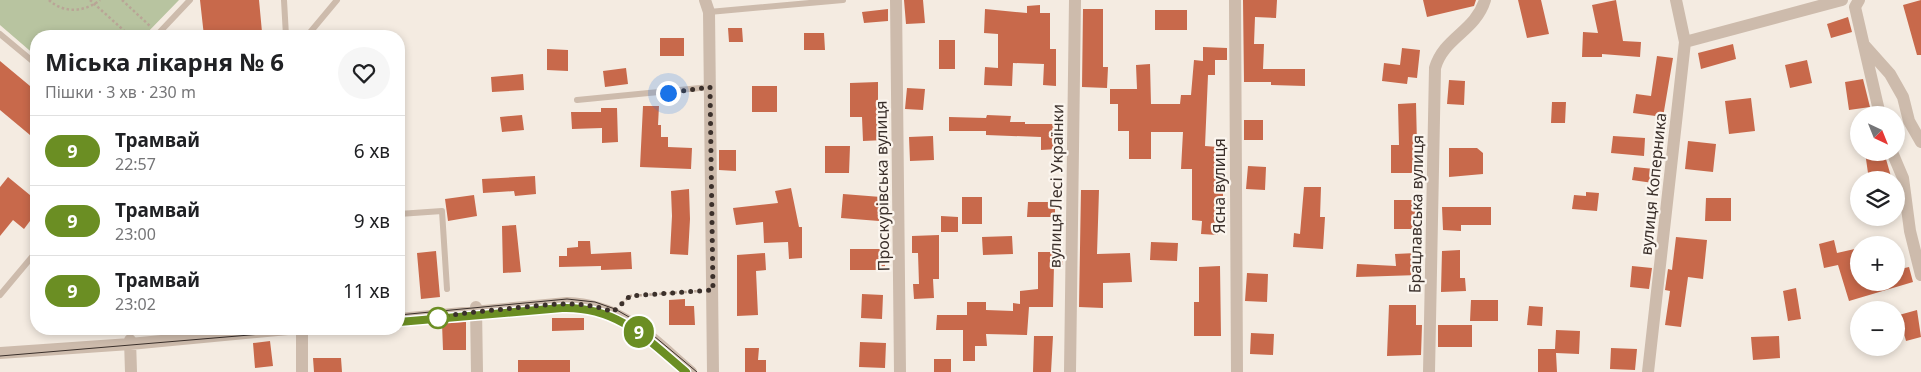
<!DOCTYPE html>
<html lang="uk">
<meta charset="utf-8">
<style>
:root{--surface:#fff;--page:#f6f6f6;--text:#202124;--muted:#757577;--line:#e0e0e0}
body{margin:0;font-family:"Noto Sans",sans-serif;background:var(--page);color:var(--text);height:100vh;display:flex;flex-direction:column;font-size:19px;white-space:nowrap}
*{box-sizing:border-box;margin:0}
p{font-size:16px;color:var(--muted)}
.icon{flex:none;width:28px;height:28px;fill:none;stroke:currentColor;stroke-width:2;stroke-linecap:round;stroke-linejoin:round}
.map{position:relative;flex:1;overflow:hidden}
.side{position:absolute;left:30px;top:30px;width:375px;height:305px;display:flex;flex-direction:column;background:var(--surface);border-radius:20px;box-shadow:0 2px 8px #0003}
.side>*{flex:none}
.badge{padding:0 10px;border-radius:16px;font-size:18px;line-height:32px}
.needle{width:32px;rotate:137deg}
.controls{position:absolute;left:1850px;top:106px;display:grid;gap:10px}
.controls a{display:grid;place-items:center;width:55px;height:55px;border-radius:50%;background:var(--surface);box-shadow:0 2px 8px #0003;font-size:25px}
.you{position:absolute;width:25px;height:25px;margin:-12px;border:4px solid #fff;border-radius:50%;background:#1a73e8;box-shadow:0 0 0 8px #1a73e833}
.map>.badge{position:absolute;translate:-50% -50%;box-shadow:0 0 0 2px #fff}
.round{display:grid;place-items:center;flex:none;width:52px;height:52px;border-radius:26px;background:var(--page)}
.overview{display:flex;align-items:center;justify-content:space-between;height:85px;padding:0 15px}
h1{font-size:24px;font-weight:700;line-height:38px}
ul{padding:0;list-style:none}
li{display:flex;align-items:center;gap:15px;height:70px;padding:0 15px;border-top:1px solid var(--line)}
li div{flex:1}
li b{display:block;font-size:19px}
li em{font-style:normal}
li .badge{min-width:55px;font-weight:700;text-align:center}
.map>svg:first-child{display:block}
.green{fill:#b8c4a0}
.building{fill:#c8694b}
.lines{fill:none;stroke-linecap:round;stroke-linejoin:round}
.path{stroke:#b9a596;stroke-width:2.5;stroke-dasharray:2.5 2.5;stroke-linecap:butt}
.service{stroke:#cdbbac;stroke-width:6}
.minor{stroke:#cdbbac;stroke-width:12}
.tram{stroke:#3b302b;stroke-width:1}
.line-casing{stroke:#fff;stroke-width:11}
.line{stroke:#6b8e23;stroke-width:8}
.walk{stroke:#3b302b;stroke-width:5;stroke-dasharray:0 9}
.stop-dot{fill:#fff;stroke:#6b8e23;stroke-width:2.5}
.labels{text-anchor:middle;dominant-baseline:central;stroke-width:4.5;stroke-linejoin:round;paint-order:stroke}
.street-label{font-size:16px;fill:#3b302b;stroke:#fbf5ee}
</style>
<div class="map">
<svg width="1921" height="372" viewBox="0 0 1921 372">
<rect width="100%" height="100%" fill="#f4ebe1"/>
<path class="green" d="M0 0H179L144 36H36V56L0 25Z"/>
<path class="building" d="M200 0H259L262 32 259 36H204Z
M904 0H923L925 23 906 24Z
M1243 0H1277L1276 18 1255 17 1254 44H1264L1263 69H1305V86L1271 85V82H1244Z
M1423 0H1476L1474 6 1427 17Z
M1518 0H1541L1549 34 1527 38Z
M1616 0 1623 41 1641 42 1640 57 1602 54V57H1582L1583 32 1598 33 1592 5Z
M1921 0V55H1917L1903 5Z
M1040 5V13H1050V49H1056V86L1043 85 1044 64 1013 63 1012 86 984 85 985 67 998 68V34L984 33 985 9 1027 13V6Z
M888 9V21L864 23 862 12Z
M1083 9H1103V67H1108L1107 88 1082 87Z
M1155 10H1187V30H1155Z
M1848 17 1852 32 1831 38 1827 24Z
M728 28H742L743 42H729Z
M804 33H824L825 50H804Z
M660 38H684V56H660Z
M939 40H955V69H939Z
M1733 44 1736 59 1701 69 1698 53Z
M1203 47 1227 48V60H1215V75H1208L1205 146 1218 147 1216 191H1223V209H1219L1218 235 1201 234 1202 221 1192 220V169H1181L1183 132H1151V159H1129V131H1118V104H1110V89H1137L1136 65 1150 64 1151 104H1180L1181 95H1191L1194 60 1203 61Z
M1402 48 1420 50 1417 78 1408 77 1407 84 1382 81 1384 63 1400 65Z
M547 49 568 50V71L547 70Z
M1657 56 1673 58 1663 117 1633 113 1636 94 1651 96Z
M1807 60 1812 83 1790 88 1785 65Z
M0 61 36 91V140L0 110Z
M626 68 628 84 605 87 603 71Z
M523 74 524 90 492 92 491 77Z
M1863 79 1870 107 1849 110 1845 82Z
M1449 80 1465 81 1464 105 1447 104Z
M878 82V123H885V140L863 141 862 117H850V83Z
M752 86H777V112H752Z
M907 88 925 89 923 110 905 109Z
M1751 98 1755 131 1729 134 1725 101Z
M1552 102H1566L1565 123H1551Z
M1416 103 1417 145H1422L1421 173H1391V145H1399L1398 104Z
M643 106H659L658 125H661V137H668V147L692 148 691 169 640 167Z
M601 108H617L618 142 602 143V128L572 129 571 112H601Z
M522 115 524 130 502 132 500 117Z
M987 115 1011 116 1010 122H1025V124H1058V149L1041 150V137L986 135V131H949V117L986 118Z
M1244 120H1263V140H1244Z
M933 136 934 160 910 161 909 137Z
M1613 136 1645 138 1644 156 1611 153Z
M1688 141 1716 144 1713 172 1685 169Z
M825 146H850L849 173H825Z
M1449 148H1477L1483 153V174L1449 177Z
M719 150H736V171L719 170Z
M1865 152H1884L1892 180H1869Z
M1248 166 1266 167 1265 190 1246 189Z
M1634 167 1654 169 1653 183 1632 180Z
M535 176 536 194 515 196 514 191 483 193 482 179Z
M8 177 36 200V213L24 229 13 220 0 236V187Z
M1304 187H1321L1320 217H1325L1323 249 1293 247 1294 233 1300 234Z
M791 188 799 227H802V258L789 259 788 242 764 243 763 222 736 225 733 208 778 203 775 191Z
M689 189 690 219 688 255 670 254 672 216 671 191Z
M1081 190H1099L1097 254 1130 253 1132 282 1103 283V308L1079 307Z
M1586 192 1599 193 1597 211 1572 209 1574 195 1586 196Z
M843 194 881 197 879 221 841 218Z
M474 195 477 216 448 221 445 199Z
M962 197H982V224H962Z
M1706 198H1731V221H1705Z
M1394 200H1416L1415 229H1394Z
M1028 202H1055V217H1027Z
M1442 207H1491V225H1461V231L1443 230Z
M941 216 958 217V232H941Z
M516 225 521 272 503 273 502 226Z
M939 235V279H933L934 298 914 299 913 284H919L918 253H912V236Z
M1012 236 1013 254 983 255 982 237Z
M1676 237 1707 240 1703 279 1688 277 1681 327 1665 325 1670 291 1665 290 1668 269 1672 270Z
M1834 240 1837 253 1859 248V282H1896V270L1909 267 1913 282 1849 301 1838 265 1824 268 1819 244Z
M578 241H590L591 254 631 252 632 269 601 270V266L559 267V256H567V248L578 247Z
M1151 242 1178 243 1177 261 1150 260Z
M850 249H885V270H850Z
M1460 250V278H1465L1466 291 1441 292 1442 251Z
M436 251 440 297 421 299 417 253Z
M1038 252H1063V265H1054L1053 307H1029L1027 335 986 334 987 346H975V361H963V330H936L937 315H967V302H986V310L1013 311V303L1020 304V291L1038 289Z
M765 253 766 270 756 271 758 315 737 316V255Z
M1416 253 1419 275 1356 277 1357 264 1396 266 1395 254Z
M1220 266 1221 336H1194V302H1199V267Z
M1632 266 1652 268 1649 289 1630 287Z
M1247 273 1268 274 1267 302 1245 301Z
M1796 288 1801 319 1788 321 1783 291Z
M862 294 883 295 882 319 861 318Z
M685 299V306H694L695 325H669V300Z
M1471 300H1498V321H1470Z
M1389 305H1416V325H1422L1421 355 1387 356Z
M1529 306 1543 307 1542 326 1527 325Z
M1917 310 1921 337 1906 341 1899 315Z
M552 318H584V330L552 331Z
M466 322V350H443L442 323Z
M1438 325H1472V347H1438Z
M1556 330 1580 331 1579 354 1556 353 1557 372H1538V349H1555Z
M1251 333 1274 334 1273 355 1250 354Z
M1034 336H1053L1051 372H1033Z
M1779 336 1780 358 1753 360 1751 337Z
M270 341 273 366 255 368 253 343Z
M860 342 886 343 885 368 859 367Z
M745 348H759L758 360H766V372H745Z
M1611 348 1637 349 1635 370 1610 369Z
M313 358H341L342 372H314Z
M934 359H951V372H934Z
M518 360H570V372H518Z"/>
<g class="lines">
<path class="path" d="M49 0C64 14 85 12 100 0
M90 0 130 36
M122 0 150 26
M622 303 630 296 699 291"/>
<path class="service" d="M284 0 286 36
M709 12 843 0
M0 34 36 64
M156 36 190 0
M307 36 337 0
M577 100 710 87
M399 214 442 211 447 289
M0 295 36 252"/>
<path class="minor" d="M705 0 709 12 713 372
M896 0 900 372
M1235 0 1237 372
M1859 0 1855 7 1880 115
M1685 42 1842 0
M1865 46 1890 74 1903 97 1909 121 1921 142
M1892 152 1903 178 1910 231 1921 275
M476 307 477 372
M399 319 567 303C623 305 651 338 691 372
M302 329V372
M130 340 131 372
M0 353 130 344 288 329
M1070 372 1075 0
M1429 372 1435 68C1444 37 1475 32 1485 0
M1648 372 1685 42 1676 0"/>
<path class="tram" d="M399 315 567 299 595 302 615 309 636 321 697 372
M466 316C507 312 572 299 610 315 638 327 662 352 686 372
M0 356 321 329"/>
</g>
<g class="lines">
<g class="line-casing">
<path id="line" d="M399 322 562 308C617 306 647 339 686 372"/>
</g>
<use href="#line" class="line"/>
<path class="walk" d="M438 318C463 312 489 311 514 308 548 305 580 299 613 312L630 296 713 290 710 87 668 93"/>
</g>
<circle class="stop-dot" cx="438" cy="318" r="10"/>
<g class="labels">
<g class="street-label">
<text transform="translate(1653 184) rotate(-84)">вулиця Коперника</text>
<text transform="translate(882 186) rotate(-91)">Проскурівська вулиця</text>
<text transform="translate(1056 186) rotate(-89)">вулиця Лесі Українки</text>
<text transform="translate(1219 186) rotate(-90)">Ясна вулиця</text>
<text transform="translate(1416 214) rotate(-89)">Брацлавська вулиця</text>
</g>
</g>
</svg>
<div class="controls">
<a><svg class="needle" viewBox="-14 -14 28 28"><path d="M0-13l5 13h-10z" fill="#e53935"/><path d="M0 13l5-13h-10z" fill="#757577"/></svg></a>
<a><svg class="icon" aria-label="layers" viewBox="0 0 24 24"><path d="M12 4l9 5-9 5-9-5zM3 14l9 5 9-5"/></svg></a>
<a>+</a>
<a>−</a>
</div>
<div class="you" style="left:668px;top:93px"></div>
<b class="badge" style="left:639px;top:332px;background:#6b8e23;color:#fff">9</b>
<section class="side">
<div class="overview"><div><h1>Міська лікарня № 6</h1><p>Пішки · 3 хв · 230 m</p></div><a class="round"><svg class="icon" aria-label="heart" viewBox="0 0 24 24"><path d="M12 20l-8-8c-3-5 5-10 8-4 3-6 11-1 8 4z"/></svg></a></div>
<ul>
<li><span class="badge" style="background:#6b8e23;color:#fff">9</span><div><b>Трамвай</b><p>22:57</p></div><em>6 хв</em></li>
<li><span class="badge" style="background:#6b8e23;color:#fff">9</span><div><b>Трамвай</b><p>23:00</p></div><em>9 хв</em></li>
<li><span class="badge" style="background:#6b8e23;color:#fff">9</span><div><b>Трамвай</b><p>23:02</p></div><em>11 хв</em></li>
</ul>
</section>
</div>
